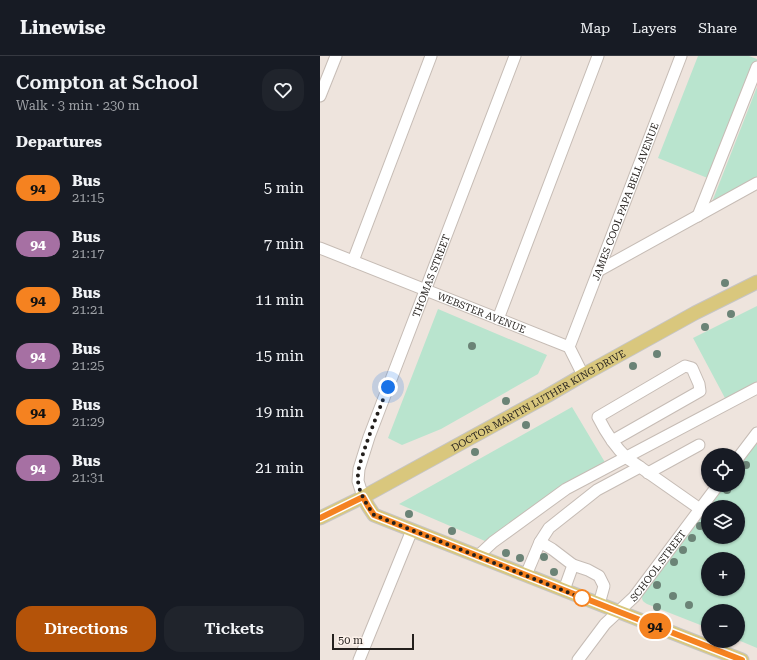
<!DOCTYPE html>
<meta charset="utf-8">
<style>
:root{--surface:#171b24;--page:#20242c;--text:#f1f3f6;--muted:#9ea1a6;--line:#363941;--accent:#b45309}
body{margin:0;font-family:"Roboto Serif",serif;background:var(--page);color:var(--text);height:100vh;display:flex;flex-direction:column;font-size:15px;white-space:nowrap}
*{box-sizing:border-box;margin:0}
p{font-size:13px;color:var(--muted)}
.icon{flex:none;width:22px;height:22px;fill:none;stroke:currentColor;stroke-width:2;stroke-linecap:round;stroke-linejoin:round}
.map{position:relative;flex:1;overflow:hidden}
.panel{display:flex;flex-direction:column;background:var(--surface);width:320px}
.panel>*{flex:none}
.badge{padding:0 8px;border-radius:13px;font-size:14px;line-height:26px}
.controls{position:absolute;left:381px;top:392px;display:grid;gap:8px}
.controls a{display:grid;place-items:center;width:44px;height:44px;border-radius:50%;background:var(--surface);box-shadow:0 1px 3px #0004;font-size:20px}
.scale{position:absolute;left:12px;bottom:10px;width:82px;box-sizing:border-box;padding-left:4px;border:2px solid #231f1c;border-top:0;font-size:11px;line-height:14px;white-space:nowrap;color:#231f1c;-webkit-text-stroke:3px #fcf1ea;paint-order:stroke}
.you{position:absolute;width:20px;height:20px;margin:-10px;border:3px solid #fff;border-radius:50%;background:#1a73e8;box-shadow:0 0 0 6px #1a73e833}
.map>.badge{position:absolute;translate:-50% -50%;box-shadow:0 0 0 2px #fff}
h2{padding:0 16px;font-size:15px;line-height:36px}
.round{display:grid;place-items:center;flex:none;width:42px;height:42px;border-radius:16px;background:var(--page)}
.head{display:flex;align-items:center;justify-content:space-between;height:68px;padding:0 16px}
h1{font-size:19px;font-weight:600;line-height:30px}
.primary-button{display:flex;gap:8px;margin-top:auto;padding:8px 16px}
.primary-button a{flex:1;height:46px;border-radius:16px;background:var(--accent);color:#fff;font-size:16px;font-weight:600;line-height:46px;text-align:center}
.primary-button a+a{background:var(--page);color:var(--text)}
ul{padding:0;list-style:none}
li{display:flex;align-items:center;gap:12px;height:56px;padding:0 16px}
li div{flex:1}
li b{display:block;font-size:15px}
li em{font-style:normal}
li .badge{min-width:44px;font-weight:700;text-align:center}
header{display:flex;align-items:center;gap:24px;box-sizing:border-box;height:56px;padding:0 20px;background:var(--surface);border-bottom:1px solid var(--line)}
header strong{font-size:19px}
nav{display:flex;gap:22px;margin-inline-start:auto;font-size:14px}
main{display:flex;flex:1;min-height:0}
.map>svg:first-child{display:block}
.green{fill:#b9e4ce;fill-rule:evenodd}
.lines{fill:none;stroke-linecap:round;stroke-linejoin:round}
.minor-casing{stroke:#c6bcb5;stroke-width:13}
.major-casing{stroke:#c6c5c4;stroke-width:15}
.minor{stroke:#fff;stroke-width:11}
.major{stroke:#d9c77d;stroke-width:13}
.tree{fill:#6b8376}
.line-casing{stroke:#fff;stroke-width:9}
.line{stroke:#f58220;stroke-width:6}
.walk{stroke:#231f1c;stroke-width:4;stroke-dasharray:0 7.2}
.stop-dot{fill:#fff;stroke:#f58220;stroke-width:2}
.labels{text-anchor:middle;dominant-baseline:central;stroke-width:4;stroke-linejoin:round;paint-order:stroke}
.street-label{font-size:10px;fill:#231f1c;stroke:#fcf1ea}
</style>
<header>
<strong>Linewise</strong>
<nav><a>Map</a><a>Layers</a><a>Share</a></nav>
</header>
<main>
<section class="panel">
<div class="head"><div><h1>Compton at School</h1><p>Walk · 3 min · 230 m</p></div><a class="round"><svg class="icon" aria-label="heart" viewBox="0 0 24 24"><path d="M12 20l-8-8c-3-5 5-10 8-4 3-6 11-1 8 4z"/></svg></a></div>
<h2>Departures</h2>
<ul>
<li><span class="badge" style="background:#f58220;color:#111">94</span><div><b>Bus</b><p>21:15</p></div><em>5 min</em></li>
<li><span class="badge" style="background:#a670a3;color:#fff">94</span><div><b>Bus</b><p>21:17</p></div><em>7 min</em></li>
<li><span class="badge" style="background:#f58220;color:#111">94</span><div><b>Bus</b><p>21:21</p></div><em>11 min</em></li>
<li><span class="badge" style="background:#a670a3;color:#fff">94</span><div><b>Bus</b><p>21:25</p></div><em>15 min</em></li>
<li><span class="badge" style="background:#f58220;color:#111">94</span><div><b>Bus</b><p>21:29</p></div><em>19 min</em></li>
<li><span class="badge" style="background:#a670a3;color:#fff">94</span><div><b>Bus</b><p>21:31</p></div><em>21 min</em></li>
</ul>
<div class="primary-button"><a>Directions</a><a>Tickets</a></div>
</section>
<div class="map">
<svg width="437" height="604" viewBox="0 0 437 604">
<rect width="100%" height="100%" fill="#eee4dd"/>
<path class="green" d="M378 0H429L437 3V5L390 123 338 102Z
M437 31V121L392 146Z
M437 250V327L406 344 373 282Z
M118 253 227 299 218 318 121 373 82 389 68 382Z
M252 351 286 408 247 428 165 485 79 448Z
M437 386V592L418 584V555H388V572L327 548C321 545 321 542 324 536L388 451V481H418V451H388L405 429H418V411ZM388 503H418V533H388Z"/>
<g class="lines">
<g class="minor-casing">
<g id="minor">
<path d="M0 40 16 0"/>
<path d="M378 160 437 11"/>
<path id="s1" d="M0 192 249 291 263 319"/>
<path d="M33 205 111 0"/>
<path d="M278 215 437 127"/>
<path d="M178 263 278 0"/>
<path id="s2" d="M249 291 361 0"/>
<path d="M292 385 380 335 379 328 372 312 365 310 278 361C285 375 295 391 307 402 311 405 316 408 320 411"/>
<path d="M418 402 437 377"/>
<path d="M328 417 379 389"/>
<path id="s3" d="M43 441 38 425 39 413 49 381 195 0"/>
<path d="M220 486 229 472 277 434 320 411 380 453"/>
<path d="M158 500 173 486 246 433 437 332"/>
<path d="M253 509 268 514 279 520 284 530 279 548"/>
<path d="M206 519 220 486 232 493 253 509 244 534"/>
<path d="M39 604 92 474"/>
<path id="s4" d="M258 604 285 568 314 541 398 429"/>
</g>
</g>
<g class="major-casing">
<g id="major">
<path d="M43 441 48 450 54 459 297 555 422 604"/>
<path id="s5" d="M0 462 43 441 227 340 263 319 375 257 437 226"/>
</g>
</g>
<use href="#minor" class="minor"/>
<use href="#major" class="major"/>
</g>
<g class="tree">
<circle cx="405" cy="227" r="4"/>
<circle cx="411" cy="258" r="4"/>
<circle cx="385" cy="271" r="4"/>
<circle cx="152" cy="290" r="4"/>
<circle cx="337" cy="298" r="4"/>
<circle cx="313" cy="310" r="4"/>
<circle cx="186" cy="345" r="4"/>
<circle cx="206" cy="369" r="4"/>
<circle cx="155" cy="396" r="4"/>
<circle cx="426" cy="409" r="4"/>
<circle cx="407" cy="434" r="4"/>
<circle cx="89" cy="458" r="4"/>
<circle cx="380" cy="470" r="4"/>
<circle cx="132" cy="475" r="4"/>
<circle cx="372" cy="482" r="4"/>
<circle cx="363" cy="494" r="4"/>
<circle cx="186" cy="497" r="4"/>
<circle cx="224" cy="501" r="4"/>
<circle cx="200" cy="502" r="4"/>
<circle cx="354" cy="506" r="4"/>
<circle cx="234" cy="516" r="4"/>
<circle cx="337" cy="529" r="4"/>
<circle cx="353" cy="540" r="4"/>
<circle cx="369" cy="549" r="4"/>
<circle cx="337" cy="551" r="4"/>
</g>
<g class="lines">
<g class="line-casing">
<path id="line" d="M0 462 43 441 48 450 54 459 297 555 422 604"/>
</g>
<use href="#line" class="line"/>
<path class="walk" d="M68 331C60 352 51 373 44 395 41 404 37 415 38 425 39 437 47 449 54 459L267 544 262 542"/>
</g>
<circle class="stop-dot" cx="262" cy="542" r="8"/>
<g class="labels">
<g class="street-label">
<text stroke="none"><textPath href="#s2" startOffset="156">JAMES COOL PAPA BELL AVENUE</textPath></text>
<text stroke="none"><textPath href="#s3" startOffset="235">THOMAS STREET</textPath></text>
<text stroke="none"><textPath href="#s1" startOffset="174">WEBSTER AVENUE</textPath></text>
<text stroke="none"><textPath href="#s5" startOffset="248">DOCTOR MARTIN LUTHER KING DRIVE</textPath></text>
<text stroke="none"><textPath href="#s4" startOffset="124">SCHOOL STREET</textPath></text>
</g>
</g>
</svg>
<div class="controls">
<a><svg class="icon" aria-label="locate" viewBox="0 0 24 24"><circle cx="12" cy="12" r="6"/><path d="M12 2v4M12 18v4M2 12h4M18 12h4"/></svg></a>
<a><svg class="icon" aria-label="layers" viewBox="0 0 24 24"><path d="M12 4l9 5-9 5-9-5zM3 14l9 5 9-5"/></svg></a>
<a>+</a>
<a>−</a>
</div>
<div class="scale">50 m</div>
<div class="you" style="left:68px;top:331px"></div>
<b class="badge" style="left:335px;top:570px;background:#f58220;color:#111">94</b>
</div>
</main>
